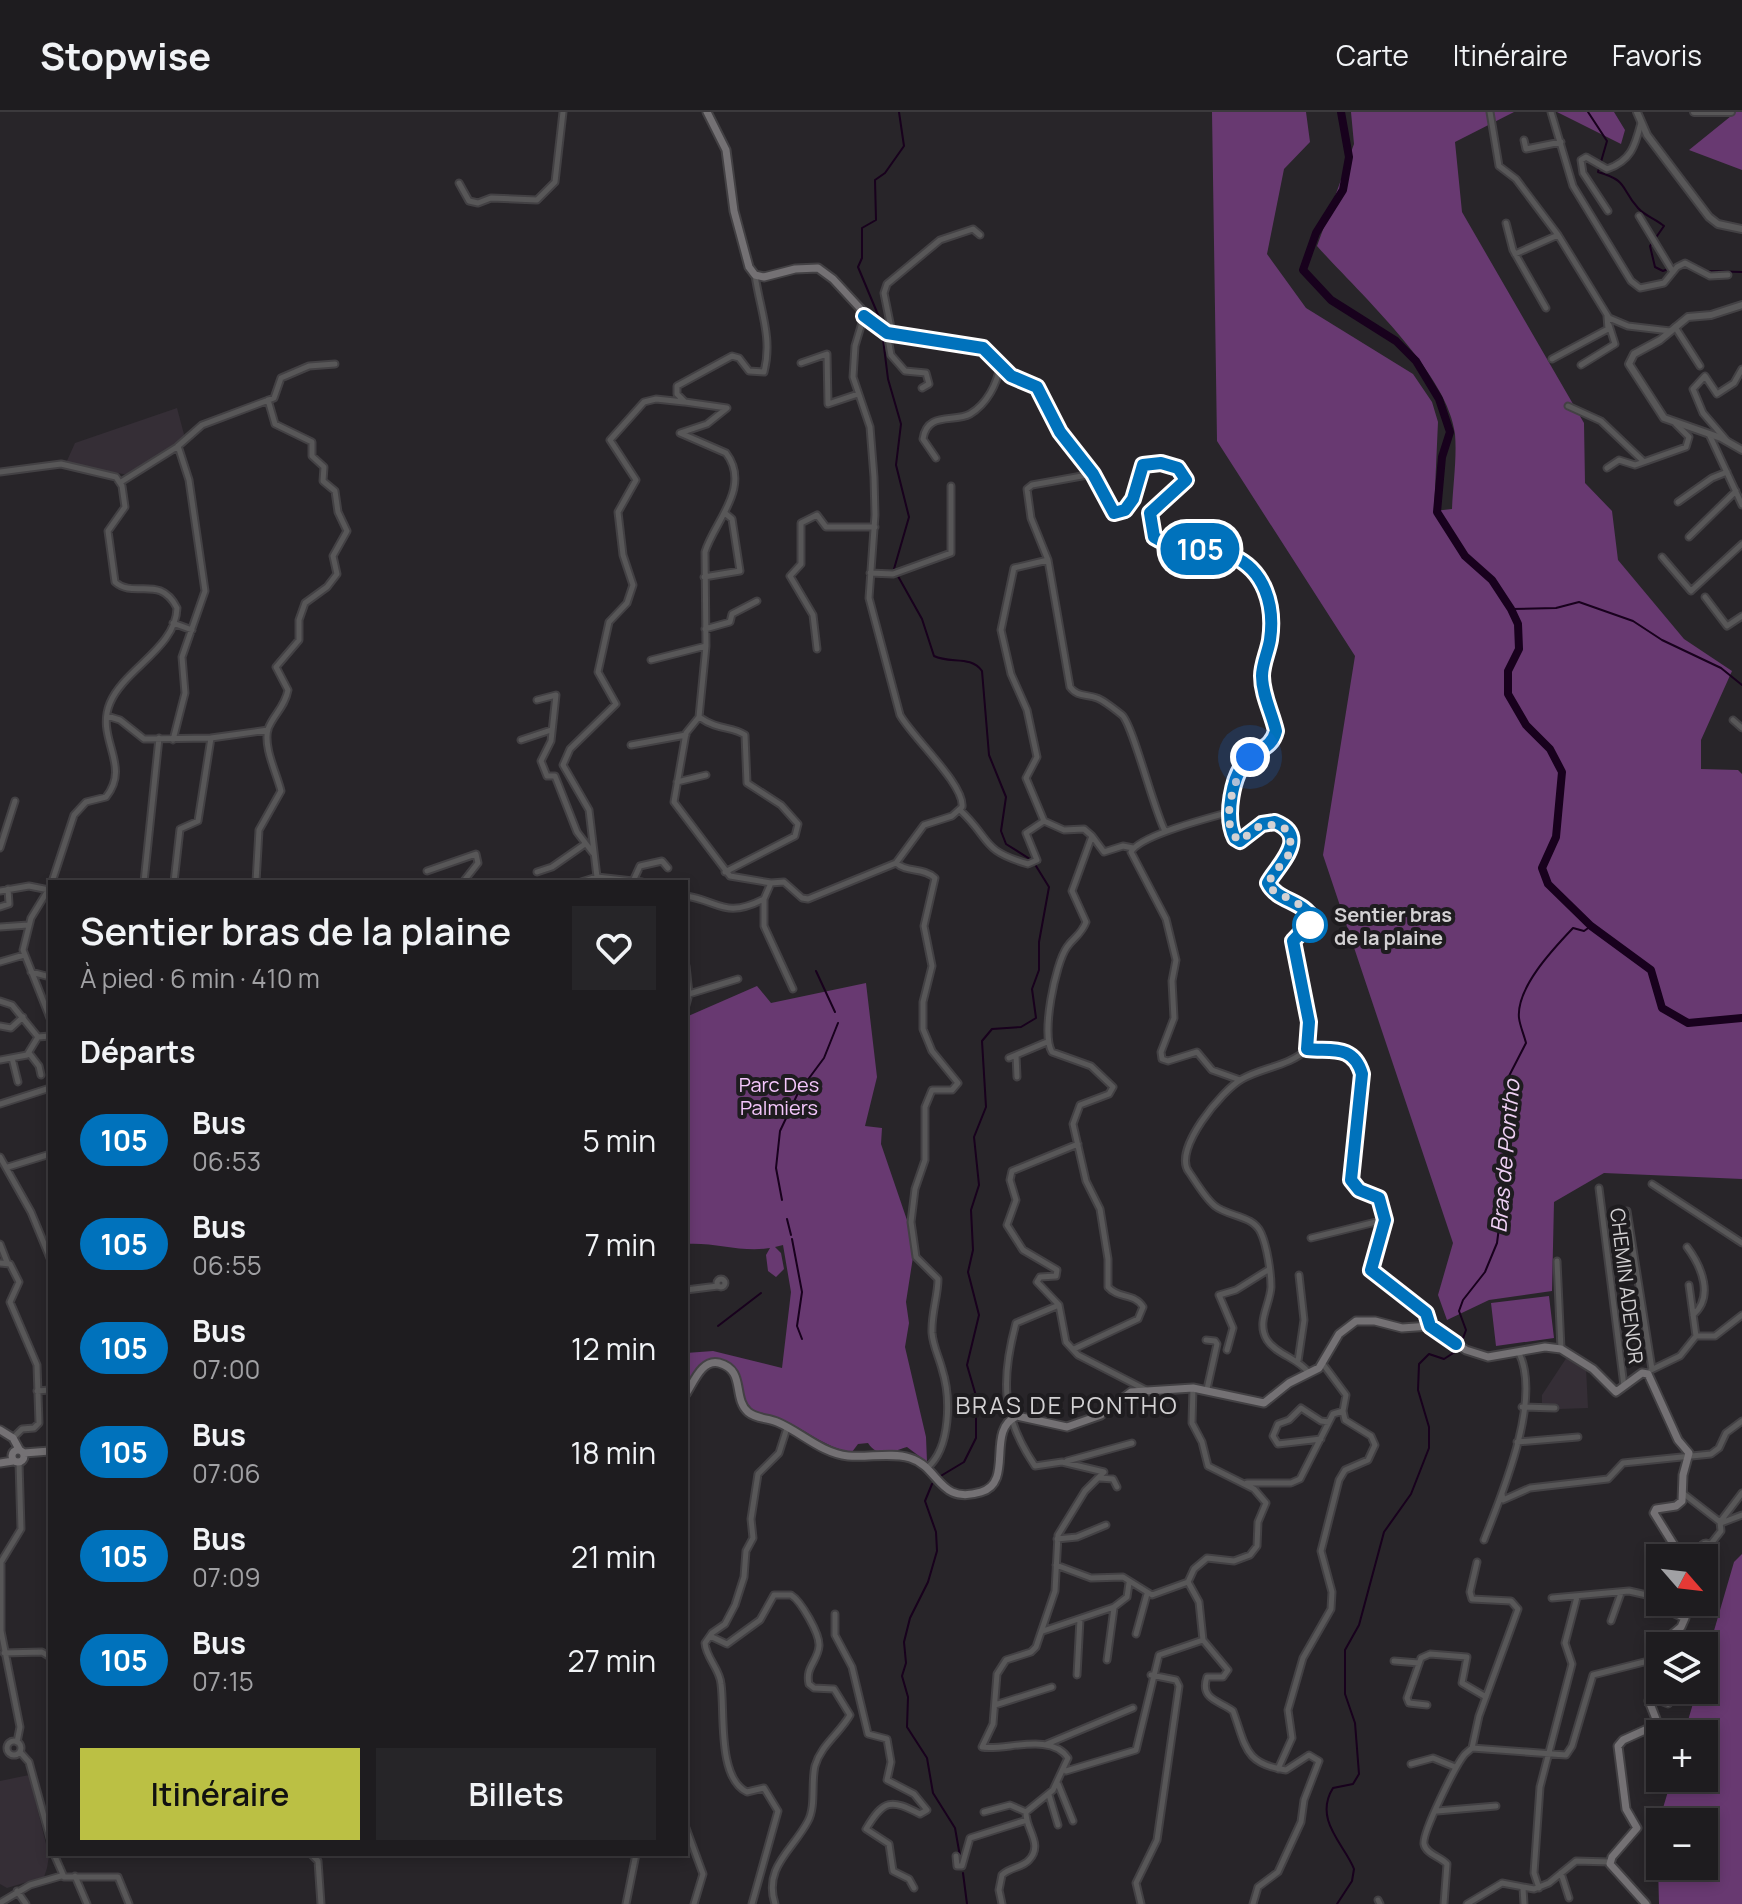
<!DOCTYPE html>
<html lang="fr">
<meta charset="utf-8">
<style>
:root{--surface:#1e1c1f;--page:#262528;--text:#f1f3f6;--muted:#a1a1a4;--line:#3c3a3d;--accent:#bbc044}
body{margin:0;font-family:Manrope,sans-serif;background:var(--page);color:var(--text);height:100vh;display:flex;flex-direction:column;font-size:30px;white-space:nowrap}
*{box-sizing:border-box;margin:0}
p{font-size:26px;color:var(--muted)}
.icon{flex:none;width:44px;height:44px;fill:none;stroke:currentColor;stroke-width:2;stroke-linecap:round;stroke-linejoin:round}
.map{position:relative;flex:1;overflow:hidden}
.drawer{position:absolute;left:48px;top:768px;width:640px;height:976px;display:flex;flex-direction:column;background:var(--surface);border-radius:0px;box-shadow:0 4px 12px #0003,0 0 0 2px var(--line)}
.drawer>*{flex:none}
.badge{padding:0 16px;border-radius:26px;font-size:28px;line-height:52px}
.needle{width:52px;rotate:118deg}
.tools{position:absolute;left:1646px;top:1432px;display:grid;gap:16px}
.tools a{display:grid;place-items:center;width:72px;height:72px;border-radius:0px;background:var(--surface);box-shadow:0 4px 12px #0003,0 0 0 2px var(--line);font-size:40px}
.you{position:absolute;width:40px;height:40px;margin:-20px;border:6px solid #fff;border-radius:50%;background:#1a73e8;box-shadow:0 0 0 12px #1a73e833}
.map>.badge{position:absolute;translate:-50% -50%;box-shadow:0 0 0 4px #fff}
h2{padding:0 32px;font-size:30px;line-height:72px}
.round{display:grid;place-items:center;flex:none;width:84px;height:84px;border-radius:0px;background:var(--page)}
.overview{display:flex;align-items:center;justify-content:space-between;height:136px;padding:0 32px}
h1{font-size:38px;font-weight:600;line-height:60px}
.button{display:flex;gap:16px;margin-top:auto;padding:16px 32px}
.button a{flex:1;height:92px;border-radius:0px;background:var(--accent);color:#111;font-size:32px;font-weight:600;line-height:92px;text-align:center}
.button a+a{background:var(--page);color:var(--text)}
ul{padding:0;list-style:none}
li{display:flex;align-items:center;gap:24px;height:104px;padding:0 32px}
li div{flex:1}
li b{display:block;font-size:30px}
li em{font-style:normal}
li .badge{min-width:88px;font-weight:700;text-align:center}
header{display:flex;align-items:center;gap:48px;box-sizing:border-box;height:112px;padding:0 40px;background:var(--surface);border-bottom:2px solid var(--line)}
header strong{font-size:38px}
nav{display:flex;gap:44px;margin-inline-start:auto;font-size:28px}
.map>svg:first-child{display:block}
.built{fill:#352e36}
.green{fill:#683971;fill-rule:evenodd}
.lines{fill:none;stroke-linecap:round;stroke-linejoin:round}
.stream{stroke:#18011d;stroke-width:2}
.river{stroke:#18011d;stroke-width:8}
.minor-casing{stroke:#434144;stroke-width:9}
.tertiary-casing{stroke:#434144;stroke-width:10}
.secondary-casing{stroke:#434144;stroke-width:11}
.minor{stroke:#585758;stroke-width:5}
.tertiary{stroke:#585758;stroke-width:6}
.secondary{stroke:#747174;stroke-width:7}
.line-casing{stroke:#fff;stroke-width:18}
.line{stroke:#0072bc;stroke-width:12}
.walk{stroke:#d3d1d3;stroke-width:8;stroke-dasharray:0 14.4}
.stop-dot{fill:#fff;stroke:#0072bc;stroke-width:4}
.labels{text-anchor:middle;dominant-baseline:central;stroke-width:8;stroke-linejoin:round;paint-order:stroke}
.stop-label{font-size:20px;font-weight:bold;fill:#d3d1d3;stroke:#1e1c1f;text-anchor:start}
.park-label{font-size:20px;fill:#f5c7fd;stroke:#1e1c1f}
.street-label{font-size:20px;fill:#d3d1d3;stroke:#1e1c1f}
.water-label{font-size:22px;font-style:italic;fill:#f0d1f5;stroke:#1e1c1f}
.quarter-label{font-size:24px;letter-spacing:2px;fill:#d3d1d3;stroke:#1e1c1f}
</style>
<header>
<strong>Stopwise</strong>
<nav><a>Carte</a><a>Itinéraire</a><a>Favoris</a></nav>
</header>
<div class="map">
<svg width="1742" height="1792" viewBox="0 0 1742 1792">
<rect width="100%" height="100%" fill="#282529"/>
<path class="built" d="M177 296 185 326 128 363 66 351 75 331Z
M1567 1245 1586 1256 1588 1296 1559 1297 1542 1291V1283Z
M29 1663 49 1744 47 1756 44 1765 7 1776 0 1772V1669Z"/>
<path class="green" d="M1212 0H1306L1310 30 1284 57 1267 142 1306 196 1413 262 1432 290 1438 310 1434 399 1452 397C1453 373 1457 346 1455 322 1448 261 1358 180 1317 134L1354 32 1351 0H1514L1455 30 1462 100 1584 311 1585 371 1612 399 1618 448 1684 527 1732 559 1701 628V657L1738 658 1742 662V1067L1604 1061 1554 1090 1552 1179 1489 1188 1447 1208 1438 1183 1453 1131 1323 743 1355 544 1217 329Z
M1557 0H1614L1625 18 1621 32Z
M1736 0H1742V58L1689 38Z
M866 871 877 965 865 1014 882 1016 881 1032 909 1114 913 1145 906 1190 909 1211 905 1235 926 1325 927 1350 907 1335C894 1339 878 1347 868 1331L858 1332 852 1340C824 1336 804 1316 779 1306 769 1303 757 1303 750 1295 734 1276 749 1260 718 1246L701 1253 686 1277V1241L713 1239 782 1256 791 1180 783 1133 775 1135 781 1141 784 1157 776 1165 768 1159 766 1143 770 1136C742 1141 715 1130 686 1132V905L757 874 771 891Z
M1549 1184 1554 1226 1496 1234 1491 1191Z
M1742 1442V1792H1659L1657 1716 1672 1666H1704V1622H1684L1697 1578H1704V1553L1734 1450ZM1704 1710V1754H1660V1710Z"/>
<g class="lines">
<path class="stream" d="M1588 0 1607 29 1598 60C1629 69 1620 76 1638 96 1645 104 1656 107 1664 114L1650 134 1655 155 1663 159 1687 149 1707 159 1742 160
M884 217 858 155 862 146V116L876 108 875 68 885 61 904 34 899 0
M883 227 888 267 901 312 896 353 909 405 894 457 922 507 934 544C950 552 971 543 982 559L989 643 1006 685 1001 719 1006 732 1033 749
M1511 497 1556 496 1579 490 1633 509 1662 528 1721 556 1742 573
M816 859 835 900
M782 1088 776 1056 780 1019 798 981 824 946 838 911
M787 1107 791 1123
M792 1127 802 1180 797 1214 802 1227
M718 1214 761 1181
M1461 1232 1466 1218 1459 1199 1463 1188 1485 1160 1497 1131 1507 1053 1509 964 1526 931C1524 923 1520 914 1519 906 1516 876 1553 837 1573 816L1584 819 1591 814
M939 1365 964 1350 976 1326V1284L967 1253 979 1203 968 1160 973 1138 971 1098 979 1073 974 1025 986 995 982 929 992 917 1021 915 1036 906 1032 877 1039 858V830L1049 775 1036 754
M932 1372 925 1389 936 1420 937 1439 928 1470 910 1506 904 1530 906 1551 902 1564 908 1585 907 1615 927 1646 933 1681 955 1716 961 1750
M963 1761 967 1792
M1337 1792 1352 1769 1354 1757C1345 1733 1313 1708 1333 1676L1353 1672 1359 1662 1355 1611 1345 1582V1538L1359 1513 1384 1420 1411 1382 1429 1336V1315L1418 1278 1419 1252 1429 1242 1444 1247 1458 1238"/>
<path class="river" d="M1341 0 1349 45 1343 78 1316 121 1303 158 1331 188 1396 229 1416 249 1439 287 1450 320 1442 345 1437 400 1465 444 1492 468 1511 497 1518 512 1519 537 1508 559V582L1526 613 1550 637 1562 660 1556 725 1542 756 1548 772 1591 814 1651 858 1662 896 1688 911 1742 906"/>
<g class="minor-casing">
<path id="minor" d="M1490 0 1499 54 1516 67 1558 123 1609 206 1628 214 1670 219
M1551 0 1573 74 1631 169 1640 176 1664 171 1677 155 1685 151 1710 164 1728 163
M1524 28 1526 37 1561 30
M459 71 469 89 478 91 491 86 537 88 555 70 563 0
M1608 99 1583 61 1581 48 1586 45 1607 57C1631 49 1635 34 1641 11
M1639 104 1673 160
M1506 111 1513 138 1546 196
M1515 142 1558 123
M1675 215 1700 254
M887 221 891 243 905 259 926 261 929 272 922 276
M892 221 884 181 887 172 940 128 973 117 980 123
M1552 247 1608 217 1607 204
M801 251 827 242 828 292 858 282
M1581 253 1615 232 1609 213
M1568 294 1601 309 1643 349
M1709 322 1742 393
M1727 329 1703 301 1693 277 1705 264 1717 282 1734 271 1742 257
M936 346 923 327C927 299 954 311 970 302 987 292 997 272 1000 254
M1607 356 1619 348 1635 353 1686 335 1689 325 1676 312
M0 360 61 352 116 365 122 374 125 395 108 419 115 470C134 487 160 462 177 496 176 536 124 557 110 591 95 627 132 653 106 685L86 690 74 703 52 770
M121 370 177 335 202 313 274 286 281 266 309 254 335 252
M1678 390 1712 366 1727 360
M1689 425 1736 379
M1662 445 1691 479 1742 432
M1048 448 1070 575C1077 585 1086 582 1097 586 1103 588 1117 599 1122 603 1133 613 1153 696 1165 719
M870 461 893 462 951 441V374
M704 465 740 459 732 407 726 402
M1705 485 1727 514 1742 504
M173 511 192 518
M705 517 730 510 732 502 757 489
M817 537 813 503 790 464 801 452V411L817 403 826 415H875
M651 548 706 534
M537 588 556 583 551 629 541 649 547 664H555L577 720 593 741
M107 604 120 608 144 627 211 626 198 709 180 717 174 770
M699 605 706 534 705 440C714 410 752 375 726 341L680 321 707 312 727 296 685 290 677 282V274L732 244 739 246 749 259 764 260C773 226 760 198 755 163
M699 605C719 619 732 614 745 623L747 671 781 693 798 712 795 724 725 760
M699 605 686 621 674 690 730 764 771 771
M1733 608 1742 616
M211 626 268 618
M173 628 185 581 182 545 205 479 189 368 178 334
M521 628 551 618
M631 633 686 623
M677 670 706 663
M960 698C992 728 980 738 1028 752L1037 748 1026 721 1044 709
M1230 700C1209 706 1140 723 1131 740L1166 807 1176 848 1172 869 1174 906 1161 940 1162 947 1168 949 1197 940 1212 958 1240 968
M1092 724 1104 740 1123 734 1133 736
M0 736 15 689
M896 751C907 761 923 755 935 766L924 814 932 854 923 890V917L932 939 958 971 952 978H932L925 995V1048L915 1077 911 1110 916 1145 938 1167C938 1184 931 1202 932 1221 933 1234 939 1245 942 1257 951 1285 951 1336 927 1356
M427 759 476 742 478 751 463 770
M537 760 552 755 585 732
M597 765 589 698 563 653 570 637 616 592 598 560 609 510 627 491 633 473 623 443 618 400 636 368 610 328 644 290 656 287 684 290
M634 767 640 754 662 749 668 756
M144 770 159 626
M256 770 259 718 281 679C277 662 263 635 268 617 273 603 285 595 288 578L276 555 299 528V508L305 491 327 475 337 462 333 444 347 419 338 400 335 379 323 369 324 355 312 344V330L275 312 268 288
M581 770 597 765 642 770
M50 775 31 806 23 838 50 906
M0 779 29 774 49 778
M686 784C719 789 725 807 764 787L771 771 784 770 802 786 808 787 896 751 924 713 952 704 962 695C965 673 913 626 900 603L869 486 875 403 874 365 870 315 853 265 855 234 864 204
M764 788V814L793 877
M0 795 9 792 8 777
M0 815 28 813
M0 850 24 843
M686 854 689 882 686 893
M31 860 50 865
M689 882 738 867
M0 889 12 893 38 925
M0 914 11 916 23 905
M38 925 50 924
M1307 937C1290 954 1263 955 1242 967 1222 978 1172 1038 1189 1060 1196 1070 1205 1086 1215 1094 1229 1105 1253 1103 1261 1121 1267 1134 1271 1160 1271 1175 1270 1193 1256 1210 1267 1228 1277 1243 1298 1246 1309 1261
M29 941 39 954 41 963
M1016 943 1017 965
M12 946 18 970
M1009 946 1047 930
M0 948 27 943 38 925
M0 992 50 976
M1078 1032 1012 1059 1010 1068 1016 1088 1007 1113 1023 1138 1057 1158 1056 1164 1040 1165 1037 1170 1059 1193 1066 1230 1078 1243 1146 1278
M0 1045 31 1100 50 1146
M8 1055 47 1043
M1652 1072 1742 1131
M1599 1076 1624 1274
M1627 1099 1652 1257
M1311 1126 1384 1108
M0 1132 7 1150
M1687 1135C1702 1155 1714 1185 1693 1203
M1557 1149 1561 1237
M0 1151 10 1152 19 1170 10 1190 37 1253 39 1311 34 1316 22 1317 13 1326
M717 1171a4 4 0 1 1 8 0a4 4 0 1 1-8 0Z
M1689 1173 1696 1224
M686 1178 718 1174
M1206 1228 1215 1229 1217 1232 1207 1277
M1074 1237 1138 1207 1143 1195C1135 1181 1118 1187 1108 1175V1147L1100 1097 1086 1069 1073 1012 1080 993 1109 982 1113 975 1091 954 1052 940C1041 923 1055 852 1067 835 1074 825 1081 823 1086 810L1072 779 1092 724 1084 717 1064 718 1044 709 1026 666 1037 645 1027 598 1011 562 1001 518 1014 456 1048 448 1031 406 1027 377 1032 373 1093 362
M1227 1238 1233 1216 1219 1183 1236 1178 1268 1158
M1298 1249 1304 1208 1299 1163
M1651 1258 1680 1244 1696 1224H1715L1742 1203
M1193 1276 1192 1311 1202 1330 1208 1354 1254 1377 1266 1391 1258 1410 1257 1434 1250 1443 1234 1449 1207 1446 1194 1457 1188 1470 1199 1490 1203 1528 1228 1558 1223 1565H1207C1199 1588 1221 1589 1233 1599 1246 1634 1244 1652 1286 1658L1309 1643 1319 1649 1304 1688 1301 1710 1278 1760 1258 1775 1253 1792
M37 1279 50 1278
M1522 1295 1555 1296
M1321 1327 1278 1332 1273 1324 1278 1312 1289 1308 1301 1296 1321 1309 1329 1310
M1517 1330 1578 1325
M1067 1349 1132 1331
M1100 1366 1113 1367 1117 1375
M1247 1371H1291L1300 1367 1333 1302 1343 1299
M1502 1382 1503 1388 1530 1376 1608 1367 1623 1351 1711 1342 1719 1336 1726 1321 1742 1309
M1684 1382 1720 1410 1721 1419 1710 1433
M1720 1410 1742 1381
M1721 1411 1742 1403
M1057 1427 1077 1425 1106 1413
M1484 1428C1502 1382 1542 1288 1519 1241
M1701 1436a5 5 0 1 1 10 0a5 5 0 1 1-10 0Z
M1056 1453 1091 1466 1123 1465 1152 1483 1188 1470
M1552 1486 1629 1479 1660 1486
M835 1502V1523L852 1555 868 1622 887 1627 891 1650 887 1668 914 1682 927 1698 920 1702C891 1687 884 1687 866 1717L889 1732 893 1759 909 1767 914 1776
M1611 1509 1621 1481
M1043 1519 1114 1495 1127 1485 1129 1471
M1136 1522 1147 1482
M710 1524 727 1532 760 1508 774 1483H791C801 1489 820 1522 819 1534 818 1549 805 1555 809 1572L814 1576 834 1577 850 1603C840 1621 821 1633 815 1654 811 1671 816 1694 808 1709 793 1738 763 1755 775 1792
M4 1541 42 1540 50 1545
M1107 1548 1114 1496
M1394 1549 1419 1551
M1077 1563 1080 1507
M995 1593 1052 1575
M1427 1593 1409 1591 1407 1586 1421 1546 1430 1542 1467 1545 1462 1571 1486 1585
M7 1636a7 7 0 1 1 14 0a7 7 0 1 1-14 0Z
M17 1630 20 1615 1 1519V1450L21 1417 19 1350
M1047 1632 1133 1596
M1472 1636 1479 1604 1518 1497 1511 1489 1472 1487 1470 1480 1477 1450
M20 1640 29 1650 50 1726
M1411 1652 1433 1646 1455 1655
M1278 1657 1292 1626 1288 1598 1303 1546 1331 1497 1332 1480 1321 1439 1339 1368 1345 1358 1368 1348 1375 1333 1371 1324 1345 1308 1343 1299 1346 1283 1323 1252
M1066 1659 1136 1638 1159 1543 1203 1528
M1058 1672 1073 1709
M1049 1683 1058 1713
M1437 1699 1496 1694
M984 1700 1010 1693 1026 1700
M686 1716 703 1762 694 1792
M54 1742 64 1765H118L129 1792
M311 1742 318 1749 321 1792
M956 1744 957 1754H962L970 1726 1027 1708
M1561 1761 1569 1786
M75 1764 87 1792
M1523 1776 1524 1792
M1539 1776 1534 1761 1540 1675 1572 1552 1565 1531 1577 1485
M17 1779 26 1792
M1378 1788 1380 1792
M0 1791 30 1773 61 1764
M626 1792 636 1742
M752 1792 778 1699 764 1676 747 1680C717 1666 725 1599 721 1572 720 1557 706 1546 705 1531L712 1521 725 1512 735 1493 744 1465 746 1439 753 1426 751 1407 758 1362 779 1341 787 1316
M1002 1792 999 1778 1002 1763C1010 1755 1022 1756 1029 1748 1044 1732 1025 1717 1026 1700L1053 1678 1068 1646C1051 1620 1005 1639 982 1635L993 1612 997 1562 1006 1548 1031 1540 1036 1535 1055 1479 1058 1423 1085 1379 1104 1360 1062 1350 1035 1354C1001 1304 1001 1267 1016 1211L1059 1193
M1141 1792 1136 1771 1157 1728 1179 1574 1176 1568 1151 1563
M1444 1792 1447 1752C1441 1745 1426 1742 1424 1732 1422 1721 1456 1652 1465 1642L1472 1636 1566 1643 1572 1634 1593 1563 1652 1548
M1467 1792 1502 1771 1534 1777 1549 1771 1576 1749 1610 1750"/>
</g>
<g class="tertiary-casing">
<path id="tertiary" d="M1637 0 1647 23 1709 105 1718 112 1742 117
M1694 0H1731
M1742 193 1711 203 1688 205 1660 228 1634 242 1629 252 1664 306 1721 326 1742 338"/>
</g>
<g class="secondary-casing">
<path id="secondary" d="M707 0 726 38 734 99 749 155 755 163 764 165 795 157 818 156 833 167 881 219 983 236 1011 264 1037 275 1060 320 1093 362 1112 400 1125 398 1133 387 1143 353 1161 351 1178 356 1186 368 1150 401 1154 425C1178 440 1207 433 1232 444 1265 458 1275 494 1270 528 1268 540 1262 552 1262 565 1262 583 1272 601 1276 619 1271 637 1255 637 1245 651 1232 669 1225 707 1235 726L1240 729 1262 712 1275 710C1312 726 1276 755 1268 771 1276 790 1304 788 1313 808L1293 829 1309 910 1305 932C1315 944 1351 925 1362 962L1351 1068 1359 1078 1379 1086 1385 1108 1371 1158 1426 1201 1430 1214 1466 1238 1488 1245 1545 1235 1561 1237 1593 1257 1616 1280 1642 1261 1648 1262 1678 1328 1689 1341 1683 1363 1682 1389 1676 1394 1656 1397 1654 1401 1682 1446
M686 1282C694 1270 702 1247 719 1251 746 1258 732 1286 748 1300 756 1307 768 1306 777 1310 801 1320 821 1341 848 1344 868 1346 891 1340 910 1346 940 1355 938 1393 981 1380 1015 1370 985 1318 1017 1304L1067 1315 1101 1303 1131 1280 1193 1276 1264 1291 1289 1271 1319 1256 1339 1222 1356 1209H1375L1402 1216 1430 1214
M0 1318 13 1326 19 1337
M12 1344a6 6 0 1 1 12 0a6 6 0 1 1-12 0Z
M24 1341 50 1339
M0 1351 13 1349
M1704 1479V1487
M1660 1486 1663 1495 1685 1506 1681 1515 1651 1540 1660 1564
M1646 1792 1610 1752 1612 1745 1637 1716 1626 1697 1618 1634 1623 1628 1654 1614 1656 1607 1649 1589 1653 1585 1668 1591 1667 1578"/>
</g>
<use href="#minor" class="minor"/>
<use href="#tertiary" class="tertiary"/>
<use href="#secondary" class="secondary"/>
</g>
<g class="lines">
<g class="line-casing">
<path id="line" d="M864 204 887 221 983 236 1011 264 1037 275 1060 320 1093 362 1114 401 1125 398 1133 387 1143 353 1161 351 1178 356 1186 368 1150 401 1154 425C1178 440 1207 433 1232 444 1265 458 1275 494 1270 528 1268 540 1262 552 1262 564 1262 583 1272 601 1276 619 1272 635 1261 636 1249 646 1231 662 1225 706 1235 726L1240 729 1262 712 1275 710C1312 725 1276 755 1268 771 1277 790 1304 788 1313 808L1293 829 1309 910 1307 937C1329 940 1353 931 1362 962L1351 1068 1359 1078 1379 1086 1385 1108 1371 1158 1426 1201 1430 1214 1456 1232"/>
</g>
<use href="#line" class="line"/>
<path class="walk" d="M1250 645C1235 661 1217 715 1240 729L1262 712 1283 714C1307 748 1267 753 1269 776L1306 796 1313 808 1310 813"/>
</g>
<circle class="stop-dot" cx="1310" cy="813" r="16"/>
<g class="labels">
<g class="stop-label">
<text x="1334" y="802">Sentier bras<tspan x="1334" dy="23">de la plaine</tspan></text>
</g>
<g class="park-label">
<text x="779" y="972">Parc Des<tspan x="779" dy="23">Palmiers</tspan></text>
</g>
<g class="street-label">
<text transform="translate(1627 1174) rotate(83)">CHEMIN ADENOR</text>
</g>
<g class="water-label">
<text transform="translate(1505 1044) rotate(-85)">Bras de Pontho</text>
</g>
<g class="quarter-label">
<text x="1067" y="1292">BRAS DE PONTHO</text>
</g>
</g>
</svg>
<div class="tools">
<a><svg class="needle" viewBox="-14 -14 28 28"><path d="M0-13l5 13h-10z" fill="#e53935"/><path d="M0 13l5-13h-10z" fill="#a1a1a4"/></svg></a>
<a><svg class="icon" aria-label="layers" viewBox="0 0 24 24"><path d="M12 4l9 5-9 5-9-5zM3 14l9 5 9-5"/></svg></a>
<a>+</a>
<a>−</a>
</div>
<div class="you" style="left:1250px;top:645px"></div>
<b class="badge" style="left:1200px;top:437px;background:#0072bc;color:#fff">105</b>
<section class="drawer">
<div class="overview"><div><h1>Sentier bras de la plaine</h1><p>À pied · 6 min · 410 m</p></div><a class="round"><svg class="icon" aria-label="heart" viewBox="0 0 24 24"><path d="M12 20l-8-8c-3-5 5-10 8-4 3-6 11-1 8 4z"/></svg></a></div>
<h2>Départs</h2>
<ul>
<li><span class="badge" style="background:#0072bc;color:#fff">105</span><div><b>Bus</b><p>06:53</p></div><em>5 min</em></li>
<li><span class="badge" style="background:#0072bc;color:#fff">105</span><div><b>Bus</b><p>06:55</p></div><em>7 min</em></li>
<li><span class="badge" style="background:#0072bc;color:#fff">105</span><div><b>Bus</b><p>07:00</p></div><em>12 min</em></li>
<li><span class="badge" style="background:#0072bc;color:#fff">105</span><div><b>Bus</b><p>07:06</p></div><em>18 min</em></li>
<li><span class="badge" style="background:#0072bc;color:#fff">105</span><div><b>Bus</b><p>07:09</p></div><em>21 min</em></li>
<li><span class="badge" style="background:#0072bc;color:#fff">105</span><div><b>Bus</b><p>07:15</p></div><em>27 min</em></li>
</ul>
<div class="button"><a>Itinéraire</a><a>Billets</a></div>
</section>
</div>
